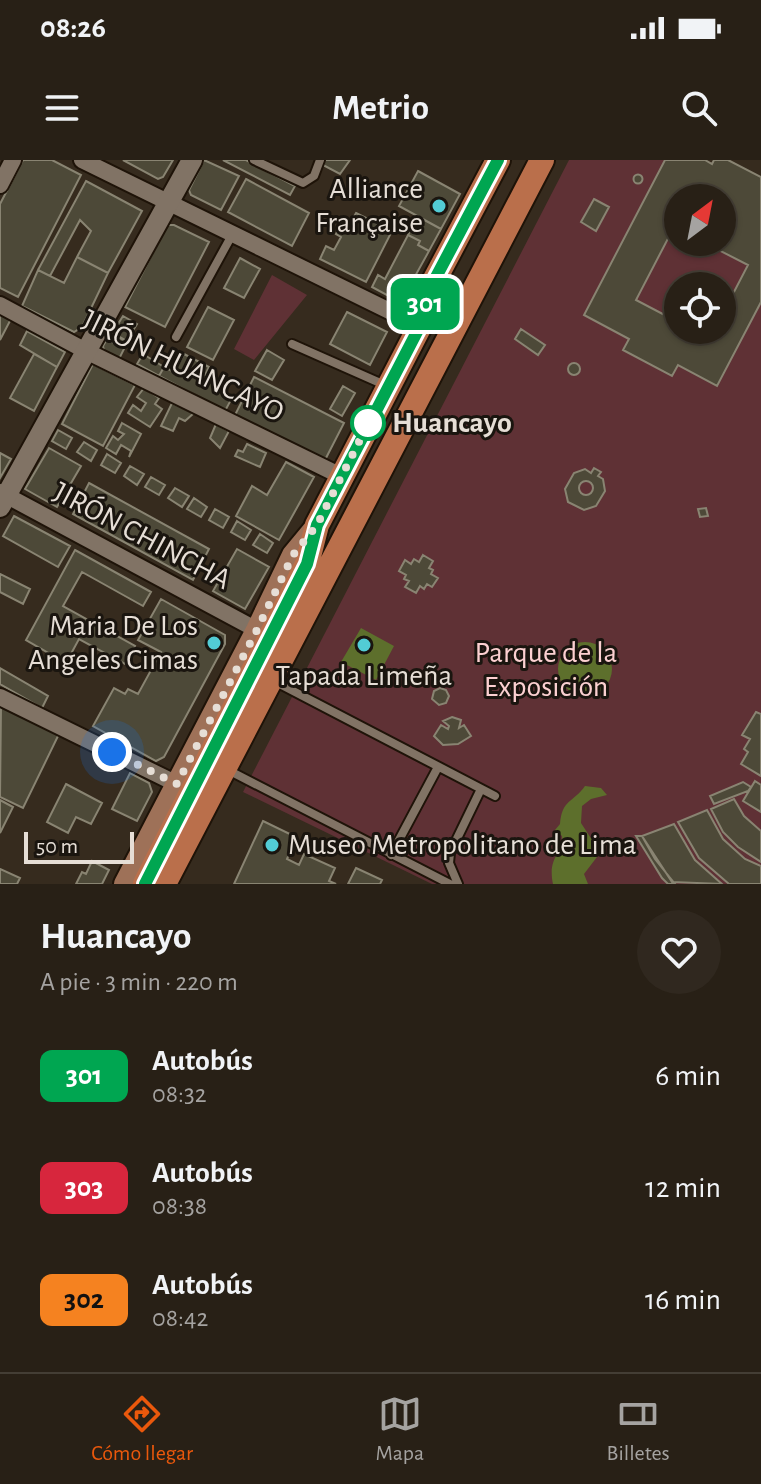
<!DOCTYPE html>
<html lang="es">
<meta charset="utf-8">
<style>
:root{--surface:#282016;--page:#30281f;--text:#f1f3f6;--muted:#a5a3a1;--line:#443e35;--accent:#ea580c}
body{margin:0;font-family:"Alegreya Sans",sans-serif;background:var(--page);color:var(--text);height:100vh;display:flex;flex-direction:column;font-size:30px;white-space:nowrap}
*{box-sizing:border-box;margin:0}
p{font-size:26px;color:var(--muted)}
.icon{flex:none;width:44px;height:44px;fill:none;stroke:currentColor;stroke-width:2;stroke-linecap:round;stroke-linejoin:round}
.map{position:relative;height:724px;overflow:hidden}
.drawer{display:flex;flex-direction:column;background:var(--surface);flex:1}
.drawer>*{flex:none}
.badge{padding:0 16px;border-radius:12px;font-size:28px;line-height:52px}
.needle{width:52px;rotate:32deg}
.buttons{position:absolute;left:664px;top:24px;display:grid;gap:16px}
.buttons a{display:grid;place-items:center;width:72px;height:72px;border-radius:50%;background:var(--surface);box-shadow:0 2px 6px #0004,0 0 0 2px var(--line);font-size:40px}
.scale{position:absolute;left:24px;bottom:20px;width:110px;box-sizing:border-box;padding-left:8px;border:4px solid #e6ded6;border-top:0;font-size:22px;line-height:28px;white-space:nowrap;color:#e6ded6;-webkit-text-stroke:6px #1a150f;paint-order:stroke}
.you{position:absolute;width:40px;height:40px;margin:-20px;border:6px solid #fff;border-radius:50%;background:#1a73e8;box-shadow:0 0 0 12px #1a73e833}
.map>.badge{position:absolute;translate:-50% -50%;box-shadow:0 0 0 4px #fff}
.round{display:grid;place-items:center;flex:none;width:84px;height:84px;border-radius:42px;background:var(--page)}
.summary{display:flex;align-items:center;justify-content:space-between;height:136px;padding:0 40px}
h1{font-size:38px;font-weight:700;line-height:60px}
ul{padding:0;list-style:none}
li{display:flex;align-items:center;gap:24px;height:112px;padding:0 40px}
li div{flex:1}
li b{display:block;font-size:30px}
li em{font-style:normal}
li .badge{min-width:88px;font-weight:700;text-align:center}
.status{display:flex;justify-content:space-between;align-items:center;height:56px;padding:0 40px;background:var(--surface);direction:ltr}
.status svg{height:22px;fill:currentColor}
header{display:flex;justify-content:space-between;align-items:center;height:104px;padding:0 40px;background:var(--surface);font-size:36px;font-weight:700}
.menu{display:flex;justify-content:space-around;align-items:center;height:112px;border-top:2px solid var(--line);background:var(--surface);font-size:22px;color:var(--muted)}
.menu a{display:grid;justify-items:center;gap:4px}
.menu .selected{color:var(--accent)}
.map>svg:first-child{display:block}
.green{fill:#5f3135;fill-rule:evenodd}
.water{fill:#5d6f2c}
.building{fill:#4d4938;stroke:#898472;stroke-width:2;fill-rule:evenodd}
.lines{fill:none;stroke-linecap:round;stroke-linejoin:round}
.service-casing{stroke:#1e1308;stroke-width:12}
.minor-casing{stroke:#1e1308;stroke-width:20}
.tertiary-casing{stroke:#1e1308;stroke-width:24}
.secondary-casing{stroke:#1e1308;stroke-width:26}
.primary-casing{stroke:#1e1308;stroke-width:28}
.service{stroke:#817365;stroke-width:8}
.minor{stroke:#817365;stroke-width:16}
.tertiary{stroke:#817365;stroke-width:20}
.secondary{stroke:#9e7158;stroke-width:22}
.primary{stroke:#ba6f4b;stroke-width:24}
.line-casing{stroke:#fff;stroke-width:18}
.line{stroke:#00a651;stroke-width:12}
.walk{stroke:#e6ded6;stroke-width:8;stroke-dasharray:0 14.4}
.poi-dot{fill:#52ccd5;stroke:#1a150f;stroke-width:3}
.stop-dot{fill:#fff;stroke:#00a651;stroke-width:4}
.labels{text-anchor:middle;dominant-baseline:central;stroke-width:6;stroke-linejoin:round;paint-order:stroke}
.poi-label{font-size:30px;fill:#e6ded6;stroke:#1a150f;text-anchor:end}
.street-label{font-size:30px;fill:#e6ded6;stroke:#1a150f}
.stop-label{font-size:30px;font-weight:bold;fill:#e6ded6;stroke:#1a150f;text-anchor:start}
.park-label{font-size:30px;fill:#fcd0d1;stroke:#1a150f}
</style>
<div class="status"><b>08:26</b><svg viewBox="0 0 49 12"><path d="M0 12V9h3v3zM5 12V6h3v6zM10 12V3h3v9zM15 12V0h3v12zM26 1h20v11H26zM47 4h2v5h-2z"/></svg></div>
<header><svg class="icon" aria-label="menu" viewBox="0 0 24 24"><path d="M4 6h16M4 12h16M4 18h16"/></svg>Metrio<svg class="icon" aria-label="search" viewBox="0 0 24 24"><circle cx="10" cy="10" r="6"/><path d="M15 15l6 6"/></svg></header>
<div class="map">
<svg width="761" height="724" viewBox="0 0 761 724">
<rect width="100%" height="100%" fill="#362b1e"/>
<path class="green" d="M569 0H705L712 3 714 0H728L761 17V724H432L243 632ZM678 38H722V82H678ZM678 126H722V170H678Z
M272 115 307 135 254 200 234 189Z"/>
<path class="water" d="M361 468 394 486 376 520 341 502Z
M558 509a27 27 0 1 1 54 0a27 27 0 1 1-54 0Z
M585 626 601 628 607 635 591 639 582 646 581 663 596 686 597 697 584 714 588 724H553C547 695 564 695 562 676L555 670 560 664C562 639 573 643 585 626Z"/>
<path class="building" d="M23 0H52L81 15 18 137 0 128V44Z
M123 0H173L163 17 158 19Z
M204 0 239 16 221 50 191 35 189 30Z
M223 0H246L295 26 290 35Z
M325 0H350L340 14 323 5Z
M665 0H705L712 4 714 0H728L761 17V142L717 226 678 205 672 216 623 190 629 179 584 155ZM678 38H722V82H678ZM678 126H722V170H678Z
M418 11 460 34 441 69 399 46Z
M633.5 19a4.5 4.5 0 1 1 9 0a4.5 4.5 0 1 1-9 0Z
M246 19 309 53 292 86 228 52Z
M86 21 142 51 108 113 77 97 91 71 80 60 50 116 38 110Z
M594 39 609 47 596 71 581 62Z
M356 53 392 71 366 122 320 99 326 86 334 90 341 77 336 74 343 60 350 64Z
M417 56 441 69 429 91 418 85 420 81 408 75Z
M167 65H174L209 82 165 167 125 147Z
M674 67 678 69V82H703L748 105 722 155V126H678V162L636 140Z
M408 75 420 81 418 85 429 91 403 138 396 140 372 127 378 115 385 119Z
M77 97 108 113 82 167 74 172 22 146 38 110 64 123Z
M240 98 260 109 244 138 224 128Z
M208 147 234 160 213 200 187 187Z
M347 152 387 172 370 205 330 184Z
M0 154 11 159 0 180Z
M123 156 137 164 132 172 118 164Z
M118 165 132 173 127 181 113 173Z
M521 169 545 185 538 195 515 179Z
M693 170H714L710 179Z
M27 171 65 192 57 207 20 185Z
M110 173 124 180 120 187 107 179Z
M107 179 124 189 119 199 104 191 103 186Z
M267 190 284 200 272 220 255 211Z
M34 194 57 207 34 251 10 238Z
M143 194 164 207 159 216 137 204Z
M184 194 209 207 205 215 223 225 220 231 232 238 225 251 159 216 164 207 174 212Z
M568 209a6 6 0 1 1 12 0a6 6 0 1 1-12 0Z
M93 204 135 225 103 286 62 264Z
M254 217 344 263 326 298 320 299 235 255Z
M343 226 355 233 342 256 330 249Z
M144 228 159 238 155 244 162 249 150 267 128 253 133 245 141 251 146 243 137 237Z
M172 243 194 253 185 261 179 258 173 271 161 266Z
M122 263 141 274 129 297 131 291 121 285 116 294 106 288 113 276 118 280 124 274 118 271Z
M216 264 229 271 220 288 210 278Z
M58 270 72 278 66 289 52 281Z
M84 282 97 290 91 301 77 292Z
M247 284 266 293 260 307 235 296 238 290 243 292Z
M49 288 81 306 57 347 25 329Z
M0 293 11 299 0 318Z
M107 294 121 303 115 313 101 305Z
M286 302 314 317 279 380 236 356 252 326 267 335Z
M130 306 144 314 137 325 124 316Z
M594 308 601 312 598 316 603 319 605 331 596 346 584 350 568 342 565 329 574 313 585 309 591 313Z
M151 317 165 325 159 335 145 327Z
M579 328a7 7 0 1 1 14 0a7 7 0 1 1-14 0Z
M89 323 209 389 193 420 73 354Z
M175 328 189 336 182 347 168 338Z
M194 338 207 347 201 357 187 349Z
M706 348 708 356 700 357 698 349Z
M215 349 229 357 223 368 209 360Z
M14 356 70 386 58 407 3 376Z
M237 361 251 370 245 380 231 372Z
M260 374 273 383 267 393 253 385Z
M237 389 269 407 245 449 213 431Z
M75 390 151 432 143 446 82 412 63 446 135 486 125 504 79 479 66 503 26 480Z
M423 395 433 401 429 408 433 410 431 414 438 418 432 427 427 424 424 429 420 426 416 433 405 427 409 421 404 419 406 415 399 411 405 400 411 404 414 399 419 402Z
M0 414 30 429 23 444 0 432Z
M161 439 225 475V484L164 597 156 601 93 566 114 528 125 534 128 529 138 534 161 492 138 480Z
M0 508 48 536 42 548 0 524Z
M440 528 446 530 449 536 446 543 439 545 432 539 434 531Z
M1 546 59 574 23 648 0 637Z
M756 552 761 554V616L741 604 748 592 744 589 750 579 742 575Z
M452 557 461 560 459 568 464 565 471 576 458 584 443 585 434 576 441 565 448 569 449 566 443 561Z
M130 613 149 623 152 632 137 661 112 649Z
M755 621 761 625V652L743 641Z
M743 622 751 627 748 631 714 644 710 636Z
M66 624 102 643 91 664 76 657 68 673 47 662Z
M734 639 744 656 761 671V702L738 687 723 672 711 649Z
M0 640 13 647 0 673Z
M707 650 723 679 745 699 761 706V724H729L699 698 678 662Z
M263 661 296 677 287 699 299 705 304 694 335 708 329 721 336 724H234Z
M674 664 695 700 722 724 672 722 642 676Z
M636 676H642L655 699 675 724H668L662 718Z
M92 701 109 710 102 724H76L82 712 86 714Z
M356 708 382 720 380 724H348Z
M0 709 20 718 17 724H0Z"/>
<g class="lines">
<g class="service-casing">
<path id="service" d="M254 0 303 23 314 16 320 0
M176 177 232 75
M292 184 387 226
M272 520 495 636
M226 609 450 724
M391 695 438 607
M458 724 449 703 450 693 481 629"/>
</g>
<g class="minor-casing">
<path id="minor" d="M82 0 420 166
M0 25 13 0
M0 145 86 191 341 316
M0 332 257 470
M0 537 177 624"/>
</g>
<g class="tertiary-casing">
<path id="tertiary" d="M0 347 192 0"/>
</g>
<g class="secondary-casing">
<path id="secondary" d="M125 724 257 470 293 395 317 366"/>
</g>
<g class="primary-casing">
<path id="primary" d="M145 724 307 404 317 365 420 166 426 136 498 0
M164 724 542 0"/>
</g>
<use href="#service" class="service"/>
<use href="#minor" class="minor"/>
<use href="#tertiary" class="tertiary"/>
<use href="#secondary" class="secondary"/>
<use href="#primary" class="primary"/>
</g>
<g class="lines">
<g class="line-casing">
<path id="line" d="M145 724 307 404 317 365 420 166 426 136 498 0"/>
</g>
<use href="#line" class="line"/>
<path class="walk" d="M112 592 177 624 257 470 293 395 317 365 370 260 368 263"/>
</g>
<g class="poi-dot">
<circle cx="439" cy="46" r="8"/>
<circle cx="214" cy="483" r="8"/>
<circle cx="364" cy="485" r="8"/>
<circle cx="272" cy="685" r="8"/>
</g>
<circle class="stop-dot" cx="368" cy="263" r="16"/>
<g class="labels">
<g class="poi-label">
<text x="423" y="29">Alliance<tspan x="423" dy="34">Française</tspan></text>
<text x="198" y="466">Maria De Los<tspan x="198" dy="34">Angeles Cimas</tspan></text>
<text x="364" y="516" text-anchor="middle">Tapada Limeña</text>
<text x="288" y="685" text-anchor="start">Museo Metropolitano de Lima</text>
</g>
<g class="street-label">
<text transform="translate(183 206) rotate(26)">JIRÓN HUANCAYO</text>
<text transform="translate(142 376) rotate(28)">JIRÓN CHINCHA</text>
</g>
<g class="stop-label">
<text x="392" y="263">Huancayo</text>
</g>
<g class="park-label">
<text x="546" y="493">Parque de la<tspan x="546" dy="34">Exposición</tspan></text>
</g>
</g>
</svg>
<div class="buttons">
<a><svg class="needle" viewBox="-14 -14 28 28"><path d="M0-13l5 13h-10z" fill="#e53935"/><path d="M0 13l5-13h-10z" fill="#a5a3a1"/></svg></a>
<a><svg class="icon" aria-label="locate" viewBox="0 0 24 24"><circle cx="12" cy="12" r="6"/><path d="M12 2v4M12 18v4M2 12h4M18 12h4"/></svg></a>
</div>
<div class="scale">50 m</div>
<div class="you" style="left:112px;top:592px"></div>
<b class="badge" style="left:425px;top:144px;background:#00a651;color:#fff">301</b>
</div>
<section class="drawer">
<div class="summary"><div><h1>Huancayo</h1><p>A pie · 3 min · 220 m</p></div><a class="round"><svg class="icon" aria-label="heart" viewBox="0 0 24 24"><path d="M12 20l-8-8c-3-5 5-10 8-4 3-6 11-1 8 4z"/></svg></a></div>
<ul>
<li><span class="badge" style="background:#00a651;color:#fff">301</span><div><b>Autobús</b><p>08:32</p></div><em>6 min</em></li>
<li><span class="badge" style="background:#d7263d;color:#fff">303</span><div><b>Autobús</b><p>08:38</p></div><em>12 min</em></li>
<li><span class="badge" style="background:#f58220;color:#111">302</span><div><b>Autobús</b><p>08:42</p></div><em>16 min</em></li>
</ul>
</section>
<nav class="menu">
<a class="selected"><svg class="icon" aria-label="directions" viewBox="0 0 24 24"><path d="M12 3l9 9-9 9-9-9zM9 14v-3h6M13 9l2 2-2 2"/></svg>Cómo llegar</a>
<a><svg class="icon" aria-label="map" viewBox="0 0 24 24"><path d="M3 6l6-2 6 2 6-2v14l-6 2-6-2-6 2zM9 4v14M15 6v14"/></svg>Mapa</a>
<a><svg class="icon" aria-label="tickets" viewBox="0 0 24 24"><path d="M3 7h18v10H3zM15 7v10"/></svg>Billetes</a>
</nav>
